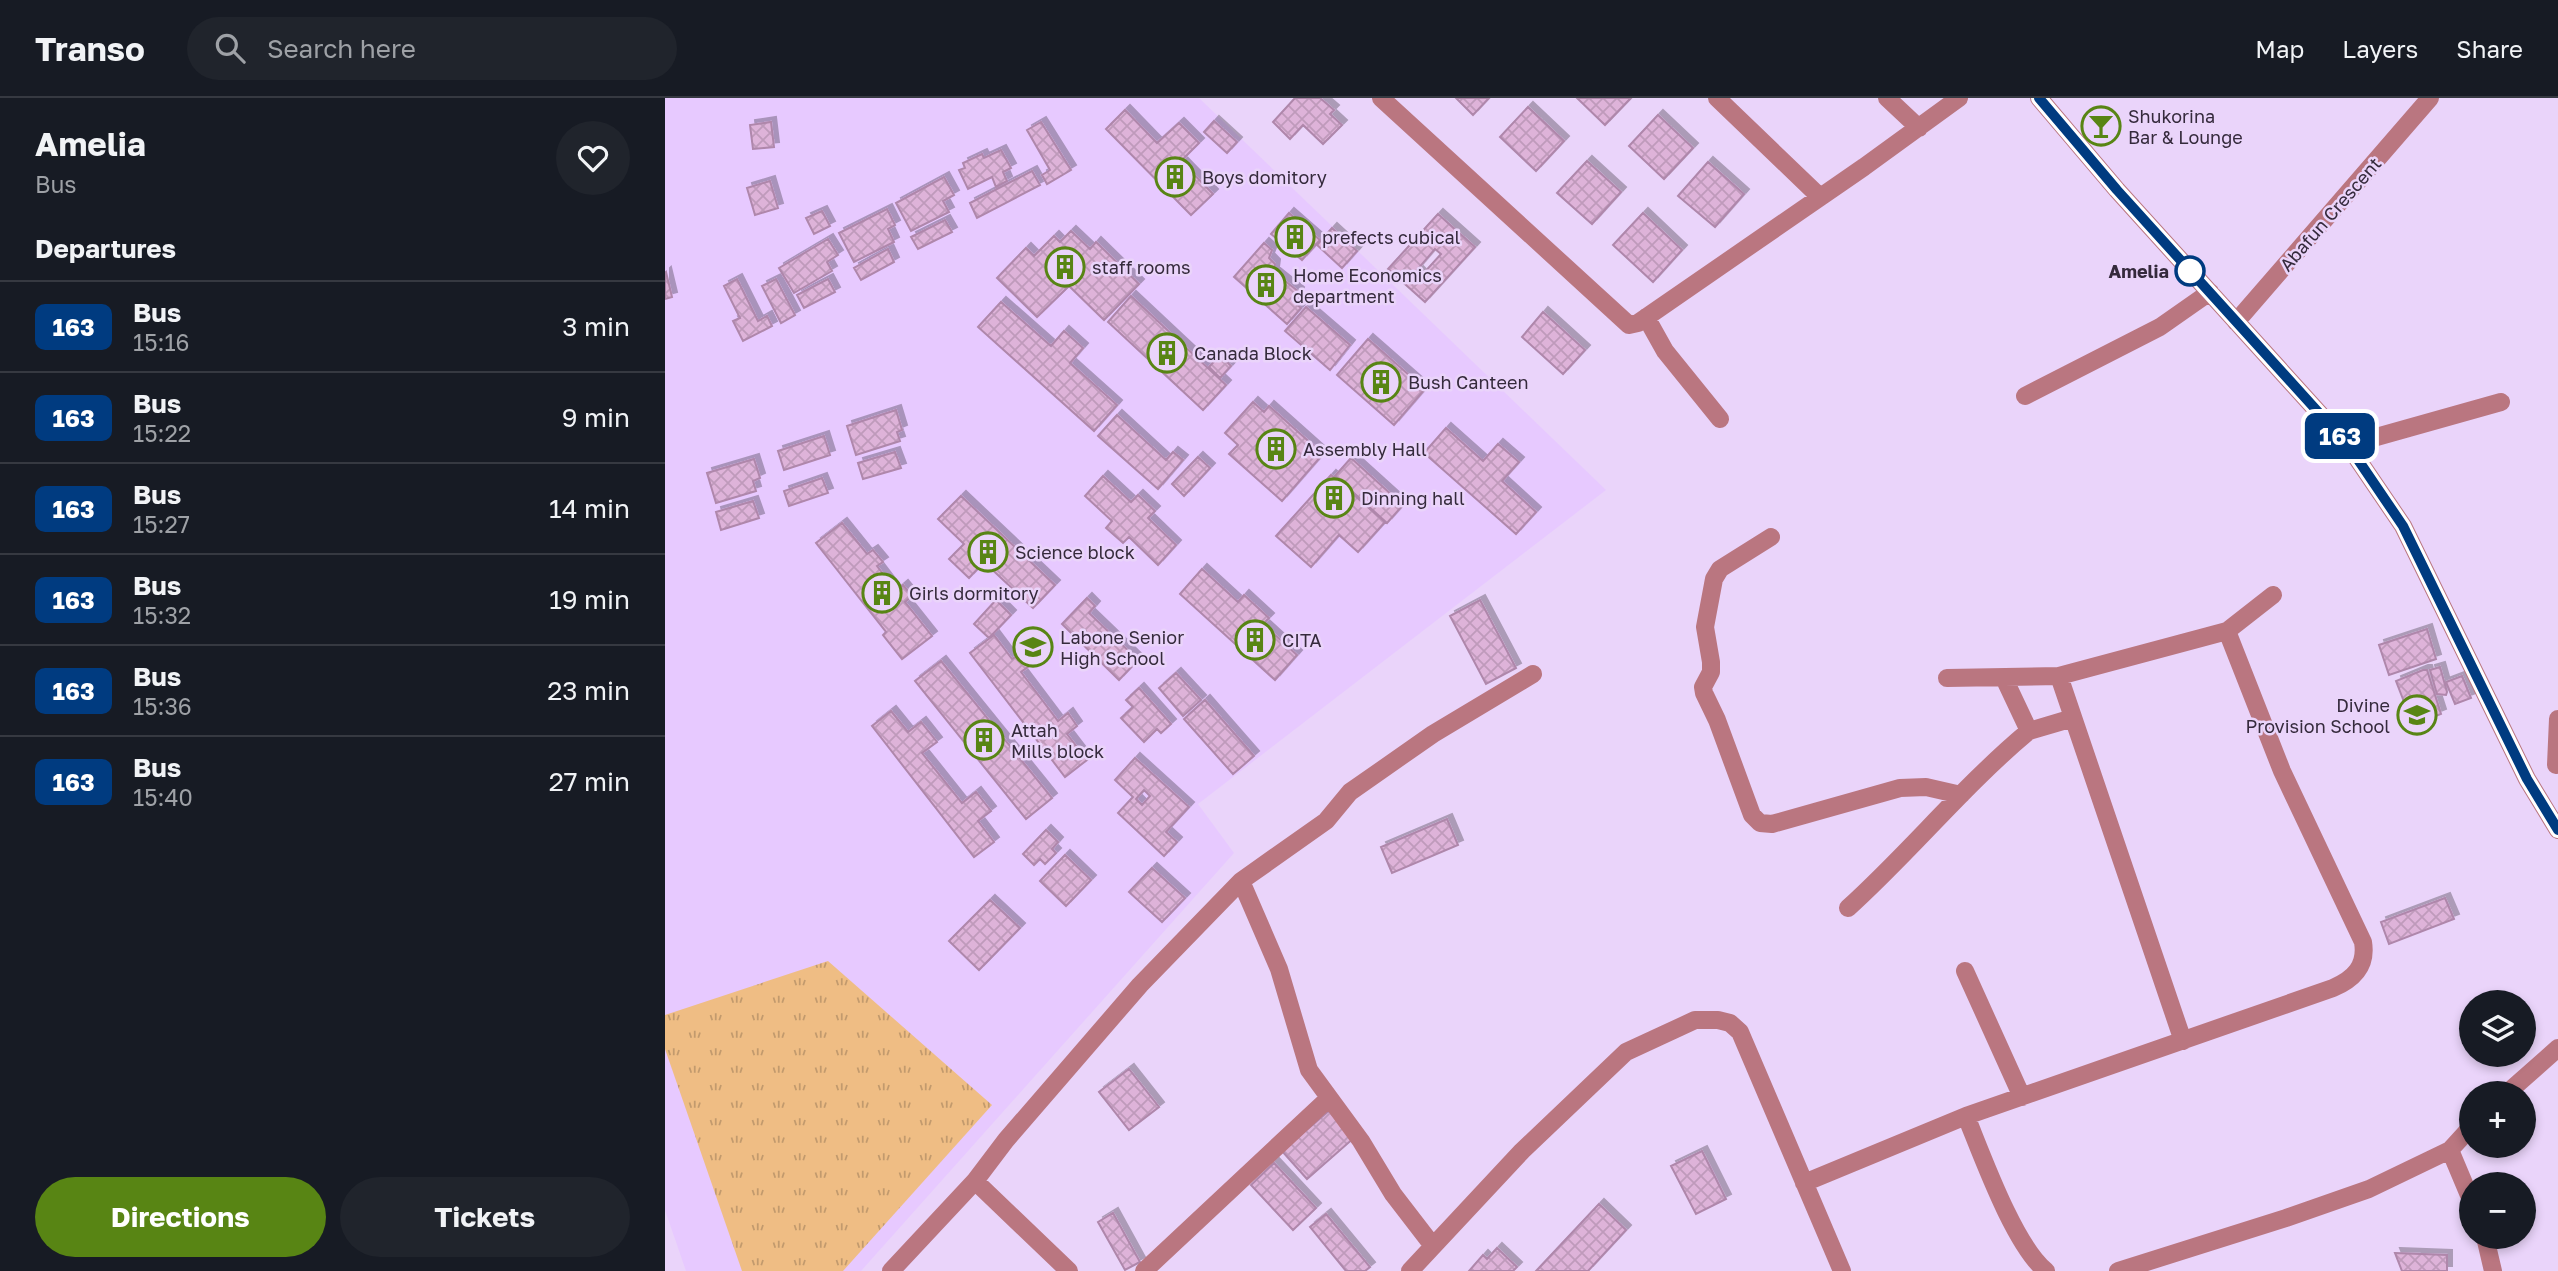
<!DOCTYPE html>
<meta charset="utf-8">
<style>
:root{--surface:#171b24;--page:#20242c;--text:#f1f3f6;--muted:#9ea1a6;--line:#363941;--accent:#588514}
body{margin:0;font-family:"Golos Text",sans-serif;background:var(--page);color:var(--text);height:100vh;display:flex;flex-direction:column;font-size:26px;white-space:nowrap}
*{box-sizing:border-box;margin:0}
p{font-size:23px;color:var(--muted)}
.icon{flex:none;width:38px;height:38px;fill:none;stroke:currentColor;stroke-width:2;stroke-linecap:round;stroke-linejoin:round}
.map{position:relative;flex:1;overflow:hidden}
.sheet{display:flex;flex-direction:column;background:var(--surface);width:665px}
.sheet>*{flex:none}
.badge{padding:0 14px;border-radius:10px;font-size:24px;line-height:46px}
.fabs{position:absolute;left:1794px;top:892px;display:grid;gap:14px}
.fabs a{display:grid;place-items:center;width:77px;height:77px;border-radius:50%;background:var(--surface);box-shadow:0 4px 10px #0003;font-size:35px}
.map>.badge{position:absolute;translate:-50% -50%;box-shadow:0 0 0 4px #fff}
h2{padding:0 35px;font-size:26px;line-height:63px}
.round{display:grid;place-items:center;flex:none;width:74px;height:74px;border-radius:37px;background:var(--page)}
.head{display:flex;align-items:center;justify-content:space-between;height:119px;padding:0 35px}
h1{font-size:33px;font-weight:700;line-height:52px}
.button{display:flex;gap:14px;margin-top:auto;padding:14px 35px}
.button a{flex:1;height:80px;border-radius:42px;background:var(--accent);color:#fff;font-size:28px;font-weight:700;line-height:80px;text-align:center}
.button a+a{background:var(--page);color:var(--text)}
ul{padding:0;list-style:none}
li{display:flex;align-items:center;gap:21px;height:91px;padding:0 35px;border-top:2px solid var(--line)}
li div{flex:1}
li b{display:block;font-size:26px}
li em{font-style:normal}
li .badge{min-width:77px;font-weight:700;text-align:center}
header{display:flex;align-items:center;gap:42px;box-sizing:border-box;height:98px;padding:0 35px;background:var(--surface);border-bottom:2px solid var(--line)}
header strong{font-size:33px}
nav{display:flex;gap:38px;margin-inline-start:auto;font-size:24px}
.search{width:490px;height:63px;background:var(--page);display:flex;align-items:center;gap:18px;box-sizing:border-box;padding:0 24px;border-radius:38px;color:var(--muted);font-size:26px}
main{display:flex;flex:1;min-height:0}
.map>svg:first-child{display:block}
.built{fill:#e7c9ff}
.park{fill:url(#park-tufts)}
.building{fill:url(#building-cross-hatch);stroke:#af87ab;stroke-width:2;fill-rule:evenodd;filter:url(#shadow)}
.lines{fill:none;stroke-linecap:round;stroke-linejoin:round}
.minor{stroke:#ba7680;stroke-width:18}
.line-casing{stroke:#fff;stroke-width:16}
.line{stroke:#003b80;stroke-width:10}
.stop-dot{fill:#fff;stroke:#003b80;stroke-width:3.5}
.labels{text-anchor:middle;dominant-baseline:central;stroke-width:5;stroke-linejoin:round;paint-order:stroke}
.poi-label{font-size:18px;fill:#352a3c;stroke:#ead4fa;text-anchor:start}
.street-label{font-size:18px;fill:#352a3c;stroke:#ead4fa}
.stop-label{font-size:18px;font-weight:bold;fill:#352a3c;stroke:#ead4fa;text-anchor:end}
</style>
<header>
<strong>Transo</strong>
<div class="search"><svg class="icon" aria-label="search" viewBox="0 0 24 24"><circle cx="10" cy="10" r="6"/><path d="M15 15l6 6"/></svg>Search here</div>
<nav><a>Map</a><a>Layers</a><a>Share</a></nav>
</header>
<main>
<section class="sheet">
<div class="head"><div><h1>Amelia</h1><p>Bus</p></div><a class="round"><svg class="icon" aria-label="heart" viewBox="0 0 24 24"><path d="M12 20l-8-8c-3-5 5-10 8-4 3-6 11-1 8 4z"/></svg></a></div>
<h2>Departures</h2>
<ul>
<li><span class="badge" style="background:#003b80;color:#fff">163</span><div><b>Bus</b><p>15:16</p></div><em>3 min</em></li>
<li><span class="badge" style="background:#003b80;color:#fff">163</span><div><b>Bus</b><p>15:22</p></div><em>9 min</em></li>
<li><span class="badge" style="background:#003b80;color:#fff">163</span><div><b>Bus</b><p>15:27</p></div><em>14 min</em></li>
<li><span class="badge" style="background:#003b80;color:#fff">163</span><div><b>Bus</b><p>15:32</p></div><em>19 min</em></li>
<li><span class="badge" style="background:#003b80;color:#fff">163</span><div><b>Bus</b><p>15:36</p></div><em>23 min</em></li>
<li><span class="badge" style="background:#003b80;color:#fff">163</span><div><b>Bus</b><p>15:40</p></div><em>27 min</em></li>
</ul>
<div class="button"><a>Directions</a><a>Tickets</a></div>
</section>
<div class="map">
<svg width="1893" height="1173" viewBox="0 0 1893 1173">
<defs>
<pattern id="park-tufts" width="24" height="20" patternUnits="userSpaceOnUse" patternTransform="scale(1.75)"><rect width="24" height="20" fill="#efbd84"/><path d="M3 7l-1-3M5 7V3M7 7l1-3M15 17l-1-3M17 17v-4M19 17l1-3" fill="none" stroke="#c29a6d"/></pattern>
<pattern id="building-cross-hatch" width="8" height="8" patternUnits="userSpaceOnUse" patternTransform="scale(1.75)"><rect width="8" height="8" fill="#deb3d9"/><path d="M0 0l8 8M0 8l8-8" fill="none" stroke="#bf9abb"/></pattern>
<filter id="shadow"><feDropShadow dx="5" dy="-5" stdDeviation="0" flood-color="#0004"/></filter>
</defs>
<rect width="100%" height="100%" fill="#ead4fa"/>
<path class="built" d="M0 0H534L941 392 533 706 569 755 196 1173H21L0 1112Z"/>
<path class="park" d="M163 863 327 1007 178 1173H77L0 951V917Z"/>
<path class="building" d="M630 0H655L669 12 665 16 677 27 658 46 638 27 625 41 608 24Z
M791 0H824L808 17Z
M912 0H966L940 27Z
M863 9 899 43 871 73 835 39Z
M460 12 492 45 514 25 534 45 516 63 548 96 526 117 441 31Z
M993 17 1028 50 999 81 964 48Z
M549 23 572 44 562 55 539 34Z
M106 24 109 49 88 51 85 27Z
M376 24 406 72 382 86 377 77 385 72 362 32Z
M336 52 346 70 338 74 342 83 331 89 327 79 303 91 294 72 300 70 298 65 317 56 319 60Z
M922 63 956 94 927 126 892 95Z
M1043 64 1079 96 1050 129 1013 98Z
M367 73 375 87 312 120 305 105Z
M279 79 289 97 278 103 284 114 246 133 231 105Z
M105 83 113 110 90 117 82 90Z
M222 111 230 127 223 131 229 144 189 164 174 135Z
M157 113 165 128 149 136 141 120Z
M624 115 655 142 637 162 606 136Z
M978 115 1017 152 988 184 948 147Z
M773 116 810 149 760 204 723 171ZM770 151 776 156 757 177 752 172Z
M280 122 287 134 253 151 246 139Z
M667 130 692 153 677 170 652 147Z
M406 133 425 151 431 144 474 186 439 222 404 188 372 219 332 180 361 150 369 158 389 138 395 144Z
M163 141 173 157 162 164 167 173 129 195 114 170Z
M599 145 607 152 604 160 610 166 609 174 634 194 630 205 636 210 622 226 569 179Z
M223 151 229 164 196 182 189 170Z
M1 174 7 199 0 201V175Z
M72 181 93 223 102 218 107 228 78 243 68 223 75 220 59 188Z
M111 181 130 217 116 225 97 188Z
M163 181 170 194 139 210 132 197Z
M466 198 561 287 538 312 443 224Z
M336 204 386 248 399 233 418 250 405 265 452 307 429 333 313 229Z
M641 209 685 247 665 272 620 233Z
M878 214 920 252 898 276 857 239Z
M703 241 760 291 729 327 672 277Z
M555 257 566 268 555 280 544 269Z
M588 304 599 314 604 308 658 356 617 403 564 356 573 347 560 335Z
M231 312 237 332 232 334 235 343 191 357 182 328Z
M452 317 501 362 508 354 518 362 493 391 433 338Z
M781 330 818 363 833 346 854 364 837 383 871 414 851 436 759 355Z
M159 338 165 357 119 372 113 353Z
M230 354 236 370 198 381 193 365Z
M533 359 545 370 519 398 507 386Z
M686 360 738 407 722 425 670 378Z
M89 361 95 380 88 383 91 393 51 405 42 375Z
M666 377 720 424 693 454 674 437 646 469 611 438Z
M438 378 466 404 473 397 490 413 483 420 511 447 493 467 464 439 458 445 441 430 447 423 420 398Z
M157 380 163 395 124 408 119 393Z
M296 398 390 487 368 510 319 464 304 480 284 461 299 446 273 421Z
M88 403 94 420 56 432 51 414Z
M177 425 202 456 208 452 218 464 212 468 231 493 238 487 247 498 240 504 267 538 237 561 218 537 221 534 151 445Z
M537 471 573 504 579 497 604 520 598 526 632 557 610 582 515 496Z
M422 500 430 508 424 515 473 562 454 582 397 526Z
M331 502 346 517 324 540 309 526Z
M815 502 851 570 821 586 785 518Z
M1762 531 1771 561 1724 577 1714 547Z
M329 537 347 561 355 556 364 568 356 574 393 623 403 615 412 628 402 636 422 662 400 679 305 555Z
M276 563 387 700 361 721 250 583Z
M1775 569 1782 594 1781 597 1772 596 1765 572Z
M1758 572H1762L1776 616 1748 627 1731 583Z
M511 575 536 602 518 618 494 590Z
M1797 578 1806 600 1790 606 1781 584Z
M474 590 506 626 496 635 492 631 479 644 456 620 468 609 461 602Z
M540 602 589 658 568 676 519 621Z
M226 613 243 634 256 624 272 644 257 655 297 705 311 694 326 713 313 723 329 744 309 759 207 628Z
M470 660 524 709 501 734 512 744 499 758 453 715 468 699 450 682ZM479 692 485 698 477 707 471 701Z
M782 721 793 747 727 775 716 749Z
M381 732 393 744 387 751 391 755 380 766 375 761 369 767 358 756Z
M400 757 426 782 401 808 375 783Z
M487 770 520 800 497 824 464 794Z
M1780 800 1789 821 1724 846 1716 824Z
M325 802 355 830 314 872 284 843Z
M464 971 494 1009 464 1032 434 994Z
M666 1011 690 1039 642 1081 617 1053Z
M1037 1053 1061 1101 1031 1116 1006 1068Z
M609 1065 651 1110 628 1132 586 1087Z
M934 1106 961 1132 923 1173H871Z
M448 1115 475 1164 460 1172 433 1124Z
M661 1116 705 1169 700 1173H681L645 1129Z
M832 1150 852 1169 848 1173H804L818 1157 822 1161Z
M1730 1155 1782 1157V1173H1737Z"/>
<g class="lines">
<path class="minor" d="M716 0 964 227 973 225 1199 69 1294 0
M1052 0 1154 98
M1222 0 1254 30
M1374 0 1452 92 1683 347 1738 428 1862 681 1893 732
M981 219 1000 253 1055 321
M1571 224 1765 0
M1360 298 1495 229 1545 194
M1683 347 1836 304
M1106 439 1055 471 1049 481 1040 529 1046 564V574L1038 589 1039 595 1052 622 1087 717 1095 725 1107 726 1235 690 1261 689 1296 697
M1394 578 1518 943
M1282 580 1394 578 1562 533 1608 497
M1364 633 1408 620
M1891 667 1893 621
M576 783 614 871 644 972 696 1043 728 1096 768 1148
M1183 810C1245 754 1299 687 1364 633L1339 580
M1300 873 1357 999
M1841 996 1893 950
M1301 1018C1317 1057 1349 1147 1381 1173
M1806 1029 1785 1052 1806 1102
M310 1083 404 1173
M1139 1085 1301 1018 1668 890C1689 881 1702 868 1698 844L1617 673 1562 533
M1820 1139 1828 1173
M226 1173 310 1083 341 1042 475 887 576 783 661 723 685 694 768 636 868 576
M479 1173 664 1000
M745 1173 857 1053 961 954 1030 922H1053L1065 925 1075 934 1177 1173
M1453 1173 1621 1120 1704 1091 1785 1052"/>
</g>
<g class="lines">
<g class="line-casing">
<path id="line" d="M1374 0 1452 92 1683 347 1738 428 1862 681 1893 732"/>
</g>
<use href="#line" class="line"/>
</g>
<defs>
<g id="bar-ring" transform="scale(2.0125)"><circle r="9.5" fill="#ead4fa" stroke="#588514" stroke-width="1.5"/><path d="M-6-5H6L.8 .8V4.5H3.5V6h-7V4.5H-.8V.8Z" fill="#588514"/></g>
<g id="building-ring" transform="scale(2.0125)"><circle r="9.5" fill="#ead4fa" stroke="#588514" stroke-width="1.5"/><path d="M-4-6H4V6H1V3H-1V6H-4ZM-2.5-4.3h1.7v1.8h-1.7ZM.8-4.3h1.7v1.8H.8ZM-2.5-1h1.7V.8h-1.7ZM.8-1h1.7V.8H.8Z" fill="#588514"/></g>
<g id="school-ring" transform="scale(2.0125)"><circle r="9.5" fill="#ead4fa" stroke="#588514" stroke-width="1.5"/><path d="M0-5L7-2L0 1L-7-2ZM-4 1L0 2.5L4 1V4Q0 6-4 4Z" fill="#588514"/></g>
</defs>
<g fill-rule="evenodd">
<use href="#bar-ring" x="1436" y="28"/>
<use href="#building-ring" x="510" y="79"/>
<use href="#building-ring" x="630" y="139"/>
<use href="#building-ring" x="400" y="169"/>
<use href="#building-ring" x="601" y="187"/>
<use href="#building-ring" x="502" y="255"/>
<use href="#building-ring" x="716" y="284"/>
<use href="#building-ring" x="611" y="351"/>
<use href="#building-ring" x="669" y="400"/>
<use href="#building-ring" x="323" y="454"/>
<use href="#building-ring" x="217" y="495"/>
<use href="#building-ring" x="590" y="542"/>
<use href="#school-ring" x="368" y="549"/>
<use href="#school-ring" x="1752" y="617"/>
<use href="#building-ring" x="319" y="642"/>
</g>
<circle class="stop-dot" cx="1525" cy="173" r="14"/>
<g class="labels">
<g class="poi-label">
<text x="1463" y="18">Shukorina<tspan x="1463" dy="21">Bar &amp; Lounge</tspan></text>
<text x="537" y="79">Boys domitory</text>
<text x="657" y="139">prefects cubical</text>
<text x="427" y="169">staff rooms</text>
<text x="628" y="177">Home Economics<tspan x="628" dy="21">department</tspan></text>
<text x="529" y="255">Canada Block</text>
<text x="743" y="284">Bush Canteen</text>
<text x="638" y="351">Assembly Hall</text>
<text x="696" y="400">Dinning hall</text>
<text x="350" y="454">Science block</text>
<text x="244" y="495">Girls dormitory</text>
<text x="395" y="539">Labone Senior<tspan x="395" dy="21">High School</tspan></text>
<text x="617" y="542">CITA</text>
<text x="1725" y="607" text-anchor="end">Divine<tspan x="1725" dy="21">Provision School</tspan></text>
<text x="346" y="632">Attah<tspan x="346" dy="21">Mills block</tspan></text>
</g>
<g class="street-label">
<text transform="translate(1665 116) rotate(-49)">Abafun Crescent</text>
</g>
<g class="stop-label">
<text x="1504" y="173">Amelia</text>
</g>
</g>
</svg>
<div class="fabs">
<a><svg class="icon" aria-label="layers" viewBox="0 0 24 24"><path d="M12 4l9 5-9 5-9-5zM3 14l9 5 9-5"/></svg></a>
<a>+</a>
<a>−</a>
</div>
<b class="badge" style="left:1675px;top:338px;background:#003b80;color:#fff">163</b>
</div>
</main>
